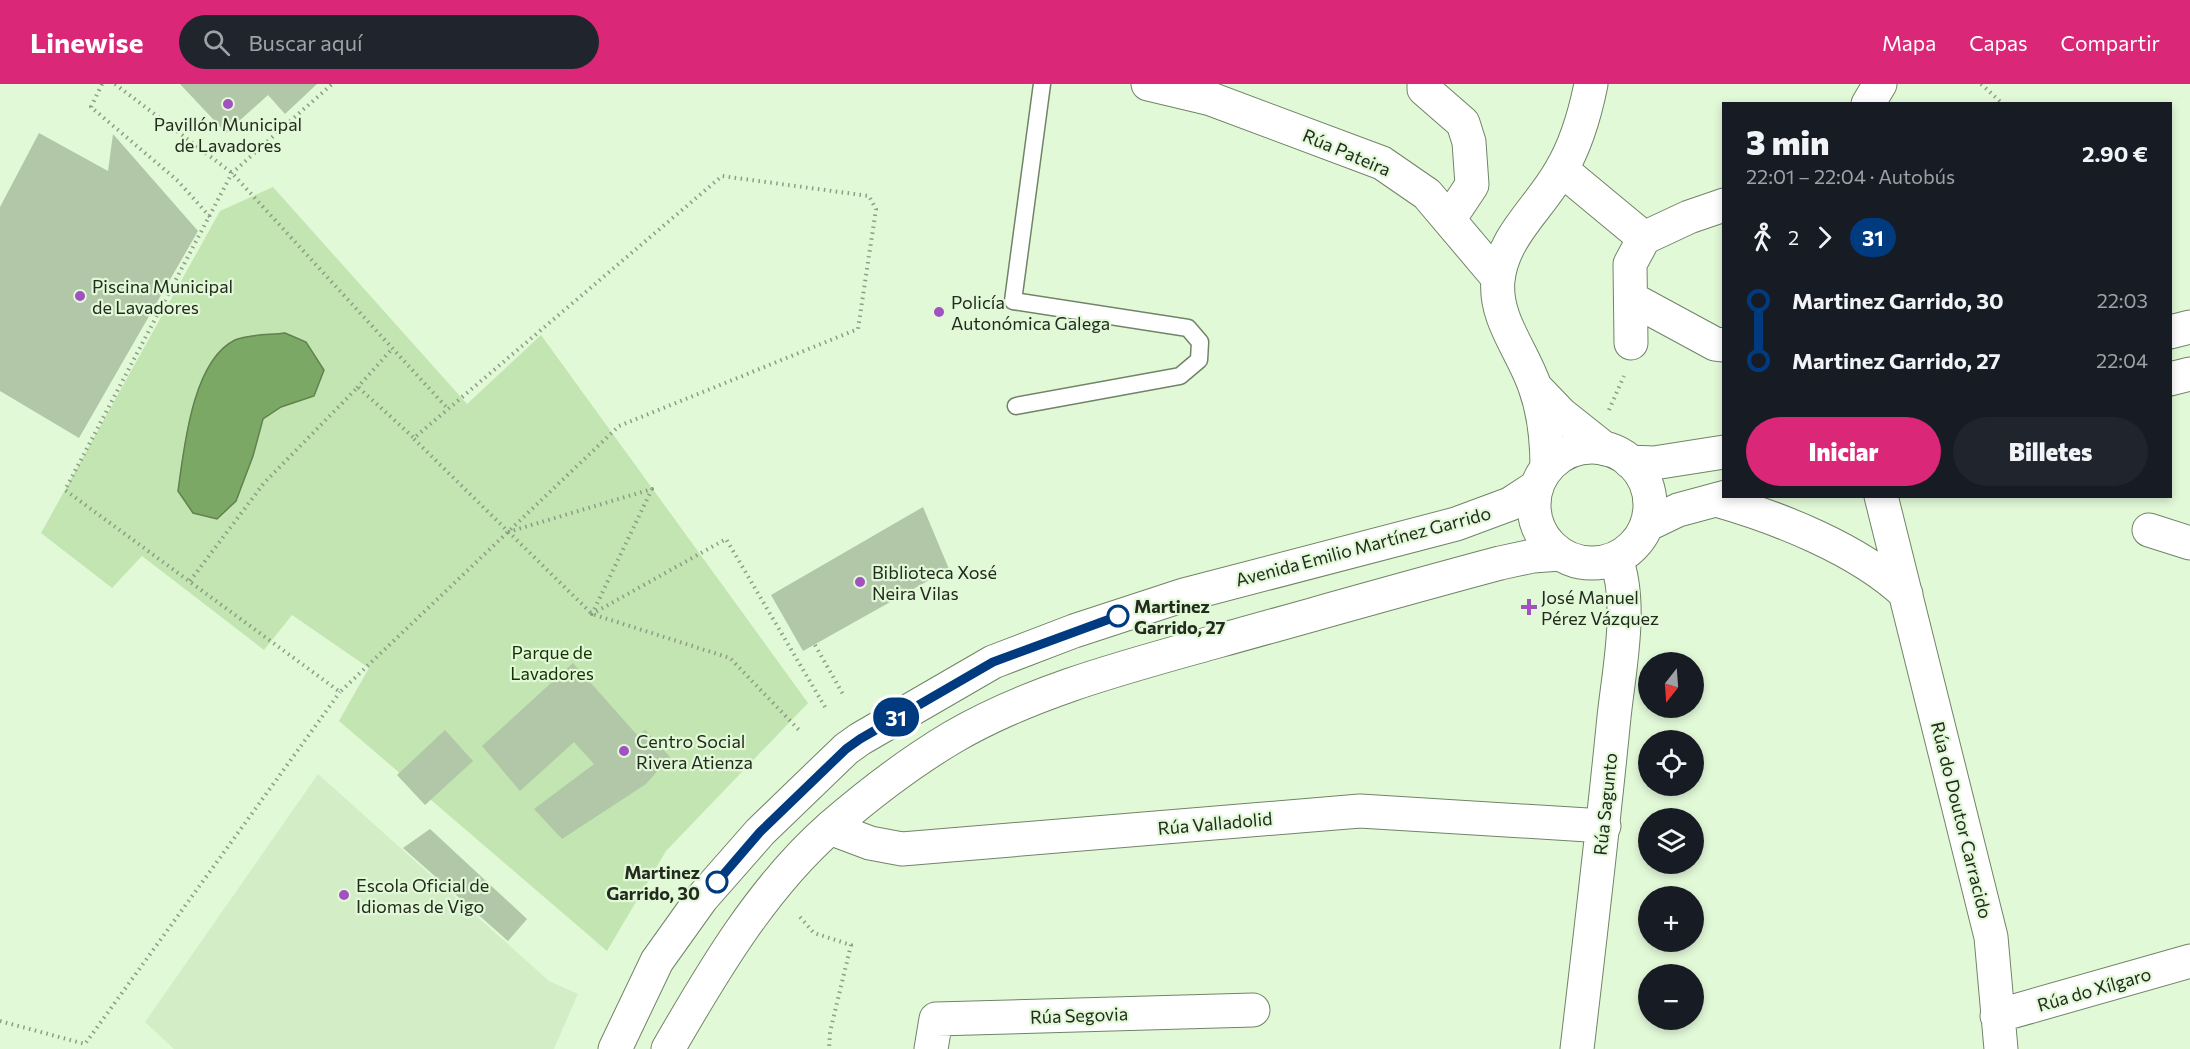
<!DOCTYPE html>
<html lang="es">
<meta charset="utf-8">
<style>
:root{--surface:#171b24;--page:#20242c;--text:#f1f3f6;--muted:#9ea1a6;--accent:#db2777}
body{margin:0;font-family:Commissioner,sans-serif;background:var(--page);color:var(--text);height:100vh;display:flex;flex-direction:column;font-size:22px;white-space:nowrap}
*{box-sizing:border-box;margin:0}
p{font-size:20px;color:var(--muted)}
.icon{flex:none;width:33px;height:33px;fill:none;stroke:currentColor;stroke-width:2;stroke-linecap:round;stroke-linejoin:round}
.map{position:relative;flex:1;overflow:hidden}
.panel{position:absolute;left:1722px;top:18px;width:450px;height:396px;display:flex;flex-direction:column;background:var(--surface);border-radius:0px;box-shadow:0 3px 9px #0003}
.panel>*{flex:none}
.badge{padding:0 12px;border-radius:20px;font-size:21px;line-height:39px}
.needle{width:39px;rotate:197deg}
.buttons{position:absolute;left:1638px;top:568px;display:grid;gap:12px}
.buttons a{display:grid;place-items:center;width:66px;height:66px;border-radius:50%;background:var(--surface);box-shadow:0 3px 9px #0003;font-size:30px}
.map>.badge{position:absolute;translate:-50% -50%;box-shadow:0 0 0 3px #fff}
.legs{display:flex;align-items:center;gap:9px;height:66px;padding:0 24px;font-size:20px}
.legs p{margin-inline-start:auto}
.overview{display:flex;align-items:center;justify-content:space-between;height:102px;padding:0 24px}
h1{font-size:33px;font-weight:800;line-height:45px}
.primary-button{display:flex;gap:12px;margin-top:auto;padding:12px 24px}
.primary-button a{flex:1;height:69px;border-radius:36px;background:var(--accent);color:#fff;font-size:24px;font-weight:800;line-height:69px;text-align:center}
.primary-button a+a{background:var(--page);color:var(--text)}
ul{padding:0 24px;list-style:none}
li{display:flex;align-items:center;gap:21px;height:60px;font-size:22px}
li i{display:grid;place-items:center;width:9px;height:100%;margin:0 8px;background:currentColor}
li i::after{content:'';width:15px;height:15px;margin:-8px;border:4px solid;border-radius:50%;background:var(--surface)}
li p{margin-inline-start:auto}
li:first-child i{background:linear-gradient(#0000 50%,currentColor 0)}
li:last-child i{background:linear-gradient(currentColor 50%,#0000 0)}
header{display:flex;align-items:center;gap:36px;box-sizing:border-box;height:84px;padding:0 30px;background:var(--accent);color:#fff}
header strong{font-size:28px}
nav{display:flex;gap:33px;margin-inline-start:auto;font-size:21px}
.search{width:420px;height:54px;background:var(--page);display:flex;align-items:center;gap:15px;box-sizing:border-box;padding:0 21px;border-radius:33px;color:var(--muted);font-size:22px}
.map>svg:first-child{display:block}
.built{fill:#d3eec7}
.green{fill:#c2e5b1}
.water{fill:#7ba865;stroke:#618250;stroke-width:1.5}
.building{fill:#b1c7a7}
.lines{fill:none;stroke-linecap:round;stroke-linejoin:round}
.lane-casing{stroke:#708467;stroke-width:19}
.street-casing{stroke:#708467;stroke-width:35}
.secondary-casing{stroke:#708467;stroke-width:35}
.primary-casing{stroke:#708467;stroke-width:35}
.path{stroke:#8d9d85;stroke-width:4;stroke-dasharray:1.5 4.5;stroke-linecap:butt}
.lane{stroke:#fff;stroke-width:16}
.street{stroke:#fff;stroke-width:33}
.secondary{stroke:#fff;stroke-width:33}
.primary{stroke:#fff;stroke-width:33}
.line-1-casing{stroke:#fff;stroke-width:14}
.line-1{stroke:#003b80;stroke-width:9}
.poi-dot{fill:#a251c0;stroke:#e2f9d8;stroke-width:2}
.stop-1-dot{fill:#fff;stroke:#003b80;stroke-width:3}
.labels{text-anchor:middle;dominant-baseline:central;stroke-width:4.5;stroke-linejoin:round;paint-order:stroke}
.poi-label{font-size:18px;fill:#232b1f;stroke:#e2f9d8;text-anchor:start}
.street-label{font-size:18px;fill:#232b1f;stroke:#e2f9d8}
.stop-label{font-size:18px;font-weight:bold;fill:#232b1f;stroke:#e2f9d8;text-anchor:start}
.park-label{font-size:18px;fill:#153202;stroke:#e2f9d8}
</style>
<header>
<strong>Linewise</strong>
<div class="search"><svg class="icon" aria-label="search" viewBox="0 0 24 24"><circle cx="10" cy="10" r="6"/><path d="M15 15l6 6"/></svg>Buscar aquí</div>
<nav><a>Mapa</a><a>Capas</a><a>Compartir</a></nav>
</header>
<div class="map">
<svg width="2190" height="965" viewBox="0 0 2190 965">
<rect width="100%" height="100%" fill="#e2f9d8"/>
<path class="built" d="M318 690 549 897 578 910 554 965H174L145 938Z"/>
<path class="green" d="M273 103 467 320 541 251 808 619 666 767 607 867 339 637 369 584 292 531 264 566 142 472 112 504 41 449 220 127Z"/>
<path class="water" d="M285 249 306 258 324 286 314 312 281 323 263 335 253 372 236 417 217 435 193 429 178 407C184 365 192 277 235 256 248 250 270 251 285 249Z"/>
<path class="building" d="M180 0H317L285 30 268 11 226 49Z
M39 49 108 87 113 50 198 147 79 354 0 307V123Z
M923 423 949 485 803 567 771 511Z
M573 579 638 652 645 646 670 673 646 700 562 755 534 725 594 680 574 658 520 707 482 662Z
M445 646 473 677 425 721 397 691Z
M430 745 527 835 508 857 403 764Z"/>
<g class="lines">
<g class="lane-casing">
<path id="lane" d="M1016 322 1180 292 1199 276 1200 258 1188 244 1013 217 1042 0"/>
</g>
<g class="street-casing">
<path id="street" d="M1148 0 1211 15 1382 79 1427 110 1498 194
M1424 0V5L1463 39 1469 58 1472 101 1450 134
M1868 20 1880 0
M1562 86 1644 154 1630 180 1631 259
M1644 154 1689 133 1724 121
M1632 215 1715 260 1724 261
M1881 412 1991 853 2001 965
M1716 416C1779 434 1858 465 1906 510
M2149 446 2190 459
M830 744 870 759 902 765 1360 727 1604 742
M1997 932 2190 877
M931 965 936 935 1253 926
M1577 965C1590 855 1603 744 1614 633 1619 586 1633 520 1616 475"/>
</g>
<g class="secondary-casing">
<path id="secondary" d="M1535 303 1561 330 1605 365
M1547 384C1547 357 1544 328 1535 303 1523 267 1494 235 1498 196 1503 151 1540 124 1561 86 1577 59 1585 30 1591 0"/>
</g>
<g class="primary-casing">
<path id="primary" d="M2170 248 2190 243
M2170 295 2190 290
M1534 421a58 58 0 1 1 116 0a58 58 0 1 1-116 0Z
M1630 378 1654 379 1724 368
M1647 441 1678 426 1730 412
M615 965 657 877 702 814 760 748 846 665 860 655 993 578 1074 547 1184 511 1456 440 1510 420 1536 403
M668 965C713 887 763 802 832 742 869 710 911 678 953 653 1034 606 1129 582 1218 557 1312 531 1406 504 1500 479L1533 472 1560 470"/>
</g>
<path class="path" d="M102 0 91 23 178 97 210 133
M115 0 232 89 448 325
M1981 0 2003 20
M357 304 392 265
M1609 326 1624 292
M414 355 592 530 730 574 799 646
M508 448 652 405 592 530 726 455 825 623
M190 497 264 399 358 303 414 354 722 92 869 112 876 125 858 245 619 342 340 608 65 406 232 89 332 0
M815 561 844 612
M800 833 814 849 851 861 830 948 829 965
M0 937 85 960 340 608"/>
<use href="#lane" class="lane"/>
<use href="#street" class="street"/>
<use href="#secondary" class="secondary"/>
<use href="#primary" class="primary"/>
</g>
<g class="lines">
<g class="line-1-casing">
<path id="line-1" d="M717 798 760 748 846 665 860 655 993 578 1118 532"/>
</g>
<use href="#line-1" class="line-1"/>
</g>
<g class="poi-dot">
<circle cx="228" cy="20" r="6"/>
<circle cx="80" cy="212" r="6"/>
<circle cx="939" cy="228" r="6"/>
<circle cx="860" cy="498" r="6"/>
<path d="M1526 514h6v6h6v6h-6v6h-6v-6h-6v-6h6z"/>
<circle cx="624" cy="667" r="6"/>
<circle cx="344" cy="811" r="6"/>
</g>
<g class="stop-1-dot">
<circle cx="1118" cy="532" r="10"/>
<circle cx="717" cy="798" r="10"/>
</g>
<g class="labels">
<g class="poi-label">
<text x="228" y="40" text-anchor="middle">Pavillón Municipal<tspan x="228" dy="21">de Lavadores</tspan></text>
<text x="92" y="202">Piscina Municipal<tspan x="92" dy="21">de Lavadores</tspan></text>
<text x="951" y="218">Policía<tspan x="951" dy="21">Autonómica Galega</tspan></text>
<text x="872" y="488">Biblioteca Xosé<tspan x="872" dy="21">Neira Vilas</tspan></text>
<text x="1541" y="513">José Manuel<tspan x="1541" dy="21">Pérez Vázquez</tspan></text>
<text x="636" y="657">Centro Social<tspan x="636" dy="21">Rivera Atienza</tspan></text>
<text x="356" y="801">Escola Oficial de<tspan x="356" dy="21">Idiomas de Vigo</tspan></text>
</g>
<g class="street-label">
<text transform="translate(1347 68) rotate(23)">Rúa Pateira</text>
<text transform="translate(1363 462) rotate(-15)">Avenida Emilio Martínez Garrido</text>
<text transform="translate(1605 720) rotate(-84)">Rúa Sagunto</text>
<text transform="translate(1962 736) rotate(76)">Rúa do Doutor Carracido</text>
<text transform="translate(1215 739) rotate(-5)">Rúa Valladolid</text>
<text transform="translate(2094 905) rotate(-16)">Rúa do Xílgaro</text>
<text transform="translate(1079 931) rotate(-2)">Rúa Segovia</text>
</g>
<g class="stop-label">
<text x="1134" y="522">Martinez<tspan x="1134" dy="21">Garrido, 27</tspan></text>
<text x="700" y="788" text-anchor="end">Martinez<tspan x="700" dy="21">Garrido, 30</tspan></text>
</g>
<g class="park-label">
<text x="552" y="568">Parque de<tspan x="552" dy="21">Lavadores</tspan></text>
</g>
</g>
</svg>
<div class="buttons">
<a><svg class="needle" viewBox="-14 -14 28 28"><path d="M0-13l5 13h-10z" fill="#e53935"/><path d="M0 13l5-13h-10z" fill="#9ea1a6"/></svg></a>
<a><svg class="icon" aria-label="locate" viewBox="0 0 24 24"><circle cx="12" cy="12" r="6"/><path d="M12 2v4M12 18v4M2 12h4M18 12h4"/></svg></a>
<a><svg class="icon" aria-label="layers" viewBox="0 0 24 24"><path d="M12 4l9 5-9 5-9-5zM3 14l9 5 9-5"/></svg></a>
<a>+</a>
<a>−</a>
</div>
<b class="badge" style="left:896px;top:633px;background:#003b80;color:#fff">31</b>
<section class="panel">
<div class="overview"><div><h1>3 min</h1><p>22:01 – 22:04 · Autobús</p></div><b>2.90 €</b></div>
<div class="legs"><svg class="icon" aria-label="walk" viewBox="0 0 24 24"><circle cx="13" cy="4" r="2"/><path d="M13 8l-2 6 4 7M11 14l-3 7M7 12l3-4h3l4 4"/></svg>2<svg class="icon" aria-label="forward" viewBox="0 0 24 24"><path d="M9 5l7 7-7 7"/></svg><b class="badge" style="background:#003b80;color:#fff">31</b></div>
<ul>
<li><i style="color:#003b80"></i><b>Martinez Garrido, 30</b><p>22:03</p></li>
<li><i style="color:#003b80"></i><b>Martinez Garrido, 27</b><p>22:04</p></li>
</ul>
<div class="primary-button"><a>Iniciar</a><a>Billetes</a></div>
</section>
</div>
